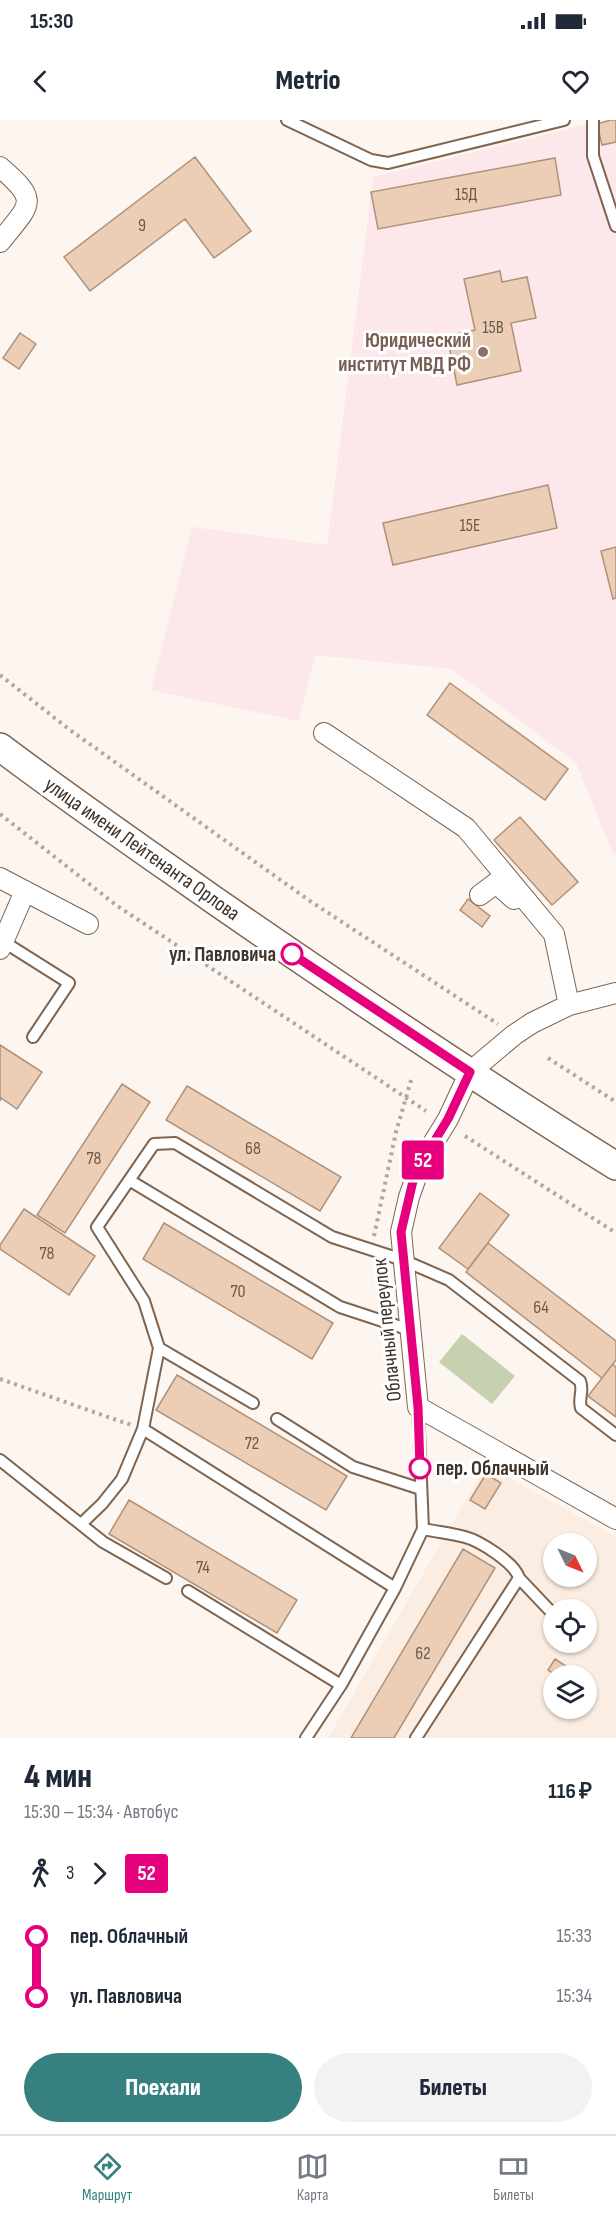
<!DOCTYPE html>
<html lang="ru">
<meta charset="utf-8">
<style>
:root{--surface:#fff;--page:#f2f2f3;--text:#1f2937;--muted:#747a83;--line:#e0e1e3;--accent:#378080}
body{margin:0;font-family:"Sofia Sans Condensed",sans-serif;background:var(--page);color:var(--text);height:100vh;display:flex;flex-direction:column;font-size:22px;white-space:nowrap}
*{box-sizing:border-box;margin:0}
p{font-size:20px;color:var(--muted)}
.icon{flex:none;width:33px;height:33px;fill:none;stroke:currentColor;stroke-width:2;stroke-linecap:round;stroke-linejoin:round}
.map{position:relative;height:1618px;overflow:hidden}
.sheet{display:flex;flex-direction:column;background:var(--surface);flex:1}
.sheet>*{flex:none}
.badge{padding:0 12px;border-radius:4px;font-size:21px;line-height:39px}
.needle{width:39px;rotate:133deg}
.fabs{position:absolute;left:543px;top:1413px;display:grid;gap:12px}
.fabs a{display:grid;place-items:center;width:54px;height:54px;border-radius:50%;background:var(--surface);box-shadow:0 2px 4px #0004;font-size:30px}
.map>.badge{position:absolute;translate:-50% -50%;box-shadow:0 0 0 3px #fff}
.legs{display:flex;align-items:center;gap:9px;height:66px;padding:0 24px;font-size:20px}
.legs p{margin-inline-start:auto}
.overview{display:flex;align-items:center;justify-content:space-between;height:102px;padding:0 24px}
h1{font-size:33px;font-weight:800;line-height:45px}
.action{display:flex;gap:12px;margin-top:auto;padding:12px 24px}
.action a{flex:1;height:69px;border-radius:36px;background:var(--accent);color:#fff;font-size:24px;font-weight:800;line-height:69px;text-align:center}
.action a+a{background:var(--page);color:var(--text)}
ul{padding:0 24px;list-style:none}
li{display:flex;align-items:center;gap:21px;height:60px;font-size:22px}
li i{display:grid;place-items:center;width:9px;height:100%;margin:0 8px;background:currentColor}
li i::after{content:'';width:15px;height:15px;margin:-8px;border:4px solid;border-radius:50%;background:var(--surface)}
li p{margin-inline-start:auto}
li:first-child i{background:linear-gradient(#0000 50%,currentColor 0)}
li:last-child i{background:linear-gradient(currentColor 50%,#0000 0)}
.status{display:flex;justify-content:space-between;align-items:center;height:42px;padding:0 30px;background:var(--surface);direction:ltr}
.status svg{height:16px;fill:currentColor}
header{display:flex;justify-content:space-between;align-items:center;height:78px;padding:0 24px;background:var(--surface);font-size:27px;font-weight:800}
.tabs{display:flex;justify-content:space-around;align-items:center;height:84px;border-top:2px solid var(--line);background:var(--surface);font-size:16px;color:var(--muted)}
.tabs a{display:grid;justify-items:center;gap:3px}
.tabs .current{color:var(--accent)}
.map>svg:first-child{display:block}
.built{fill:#fbede1;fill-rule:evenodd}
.education{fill:#fce7eb}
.green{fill:#c7d0af}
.building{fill:#ecceb6;stroke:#ae927b;stroke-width:1.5}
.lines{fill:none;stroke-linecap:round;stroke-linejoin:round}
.service-casing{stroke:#7f654f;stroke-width:14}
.minor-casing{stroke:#7f654f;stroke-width:22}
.secondary-casing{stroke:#7f654f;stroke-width:30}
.path{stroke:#b0a7a0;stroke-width:4;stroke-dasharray:3 4.5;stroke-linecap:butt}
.service{stroke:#fff;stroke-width:10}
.minor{stroke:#fff;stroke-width:20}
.secondary{stroke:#fff;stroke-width:27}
.line-1-casing{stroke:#fff;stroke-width:14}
.line-1{stroke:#e6007e;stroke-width:9}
.education-dot{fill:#8d6e63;stroke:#fff;stroke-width:2}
.stop-1-dot{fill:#fff;stroke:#e6007e;stroke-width:3}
.labels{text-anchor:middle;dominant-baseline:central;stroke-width:6;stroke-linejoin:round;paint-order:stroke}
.number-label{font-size:18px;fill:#6a5a4d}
.education-label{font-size:21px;font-weight:bold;fill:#785e54;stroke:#fff;text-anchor:end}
.street-label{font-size:21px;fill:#3f332a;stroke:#fff}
.stop-label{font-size:21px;font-weight:bold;fill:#3f332a;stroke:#fff;text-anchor:end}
</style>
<div class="status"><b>15:30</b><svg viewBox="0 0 49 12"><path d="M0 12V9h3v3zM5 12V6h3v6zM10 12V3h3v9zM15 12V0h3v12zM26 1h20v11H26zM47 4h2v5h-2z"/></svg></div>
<header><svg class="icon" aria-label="back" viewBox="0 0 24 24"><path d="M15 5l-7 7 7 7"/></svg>Metrio<svg class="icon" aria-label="heart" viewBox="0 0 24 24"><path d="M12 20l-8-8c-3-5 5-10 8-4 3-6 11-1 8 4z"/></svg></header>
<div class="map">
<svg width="616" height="1618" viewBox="0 0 616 1618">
<rect width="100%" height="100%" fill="#fcf5f0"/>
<path class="built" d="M486 1345 616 1417V1618H328ZM554 1424H586V1456H554ZM554 1490H586V1522H554ZM554 1556H586V1588H554Z"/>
<path class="education" d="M604 0H616V733L613 734 576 643 452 549 315 535 299 601 151 570 192 407 327 425 373 57Z"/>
<path class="green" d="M462 1214 515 1256 492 1284 439 1242Z"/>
<path class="building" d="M611 0H616V22L602 25 597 4Z
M195 37 251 111 214 138 185 99 90 171 64 137Z
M555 38 561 75 378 109 371 72Z
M500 151 502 162 527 157 536 198 511 203 521 251 457 265 447 216 475 210 464 159Z
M20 213 36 224 19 249 3 238Z
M548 365 557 408 393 445 383 403Z
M616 427V478L613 479 601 431Z
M450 563 568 649 545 680 427 595Z
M520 697 578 762 552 785 494 720Z
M468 779 490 796 482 807 460 790Z
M0 925 42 952 17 989 1 978 0 981Z
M122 964 150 982 65 1113 37 1095Z
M187 966 341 1057 320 1091 166 1000Z
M480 1073 509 1095 468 1149 439 1128Z
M24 1089 95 1136 69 1175 0 1129V1125Z
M164 1103 333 1203 312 1239 143 1139Z
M488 1123 616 1221V1240L602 1258 466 1152Z
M613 1244 616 1247V1297L588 1276Z
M177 1255 347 1356 326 1390 156 1290Z
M486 1354 501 1363 485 1389 470 1380Z
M129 1380 297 1480 277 1513 109 1414Z
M463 1429 495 1448 394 1618H351Z
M555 1539 572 1550 568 1556H557L548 1550Z"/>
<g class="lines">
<g class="service-casing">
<path id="service" d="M287 0 371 40 388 43 564 0
M593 0V36L616 106
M4 822 69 863 33 917
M129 1060 340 1187 410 1210
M159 1228 144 1181 97 1107 154 1024 175 1023 332 1117 403 1140 449 1160 580 1261C584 1270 578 1279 581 1288L616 1315
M277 1299 353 1347 421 1369
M143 1309 159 1228 253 1283
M0 1340 103 1422 166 1458
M81 1404 102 1384 122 1359 143 1309 395 1468
M519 1458 554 1495
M188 1471 341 1565
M306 1618 341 1565 395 1468 423 1409 418 1287
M416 1618 519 1458C515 1443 480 1421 465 1417 451 1413 437 1412 423 1409"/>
</g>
<g class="minor-casing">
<path id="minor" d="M0 47C41 82 30 84 0 122
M324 613 466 708 554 814 569 885
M0 758 88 804
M480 775 496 763 514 779
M0 829 25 771
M616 873 569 885 532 903 514 915 470 952 448 999 421 1043 409 1077 401 1112 418 1287 616 1399"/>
</g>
<g class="secondary-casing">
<path id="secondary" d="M0 627C69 679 140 728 211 778 344 870 478 960 616 1046"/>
</g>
<path class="path" d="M0 555 70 610 310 781 498 904
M0 694 116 785 426 991
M548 938 616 982
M465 1016 616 1113
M374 1116 396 1012 412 957
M0 1259 131 1305"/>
<use href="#service" class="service"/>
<use href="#minor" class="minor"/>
<use href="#secondary" class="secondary"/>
</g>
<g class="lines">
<g class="line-1-casing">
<path id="line-1" d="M292 834 470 952 448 999 421 1043 413 1061 401 1112 418 1287 420 1348"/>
</g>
<use href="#line-1" class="line-1"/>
</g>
<circle class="education-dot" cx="483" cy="232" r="6"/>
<g class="stop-1-dot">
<circle cx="292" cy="834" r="10"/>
<circle cx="420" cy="1348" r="10"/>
</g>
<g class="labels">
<g class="number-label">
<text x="466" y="74">15Д</text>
<text x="142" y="105">9</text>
<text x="493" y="207">15В</text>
<text x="470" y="405">15Е</text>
<text x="253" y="1028">68</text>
<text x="94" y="1038">78</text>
<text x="47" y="1133">78</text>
<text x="238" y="1171">70</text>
<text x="541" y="1187">64</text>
<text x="252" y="1323">72</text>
<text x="203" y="1447">74</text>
<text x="423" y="1533">62</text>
</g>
<g class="education-label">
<text x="471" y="220">Юридический<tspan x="471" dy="24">институт МВД РФ</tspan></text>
</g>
<g class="street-label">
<text transform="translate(142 729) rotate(35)">улица имени Лейтенанта Орлова</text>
<text transform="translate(387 1210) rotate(-96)">Облачный переулок</text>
</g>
<g class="stop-label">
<text x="276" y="834">ул. Павловича</text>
<text x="436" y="1348" text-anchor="start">пер. Облачный</text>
</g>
</g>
</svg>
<div class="fabs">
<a><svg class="needle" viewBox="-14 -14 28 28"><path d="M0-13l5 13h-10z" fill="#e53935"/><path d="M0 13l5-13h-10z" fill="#747a83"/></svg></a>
<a><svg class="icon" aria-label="locate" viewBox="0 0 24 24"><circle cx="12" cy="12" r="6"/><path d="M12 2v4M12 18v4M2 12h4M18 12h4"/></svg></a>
<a><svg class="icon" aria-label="layers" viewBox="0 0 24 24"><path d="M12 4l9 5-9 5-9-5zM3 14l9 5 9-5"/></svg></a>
</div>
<b class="badge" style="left:423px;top:1040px;background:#e6007e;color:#fff">52</b>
</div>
<section class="sheet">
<div class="overview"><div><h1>4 мин</h1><p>15:30 – 15:34 · Автобус</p></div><b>116 ₽</b></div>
<div class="legs"><svg class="icon" aria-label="walk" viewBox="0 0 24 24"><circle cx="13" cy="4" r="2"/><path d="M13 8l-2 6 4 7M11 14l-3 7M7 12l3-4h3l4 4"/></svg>3<svg class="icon" aria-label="forward" viewBox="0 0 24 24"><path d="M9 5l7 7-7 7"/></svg><b class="badge" style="background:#e6007e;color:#fff">52</b></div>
<ul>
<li><i style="color:#e6007e"></i><b>пер. Облачный</b><p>15:33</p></li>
<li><i style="color:#e6007e"></i><b>ул. Павловича</b><p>15:34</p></li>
</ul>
<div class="action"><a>Поехали</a><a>Билеты</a></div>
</section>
<nav class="tabs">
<a class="current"><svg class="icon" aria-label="directions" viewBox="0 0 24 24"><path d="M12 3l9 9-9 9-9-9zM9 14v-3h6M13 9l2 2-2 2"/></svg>Маршрут</a>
<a><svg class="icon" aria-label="map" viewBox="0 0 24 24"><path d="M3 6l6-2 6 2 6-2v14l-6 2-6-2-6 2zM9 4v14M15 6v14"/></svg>Карта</a>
<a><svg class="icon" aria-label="tickets" viewBox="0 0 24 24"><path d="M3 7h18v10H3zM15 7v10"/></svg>Билеты</a>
</nav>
